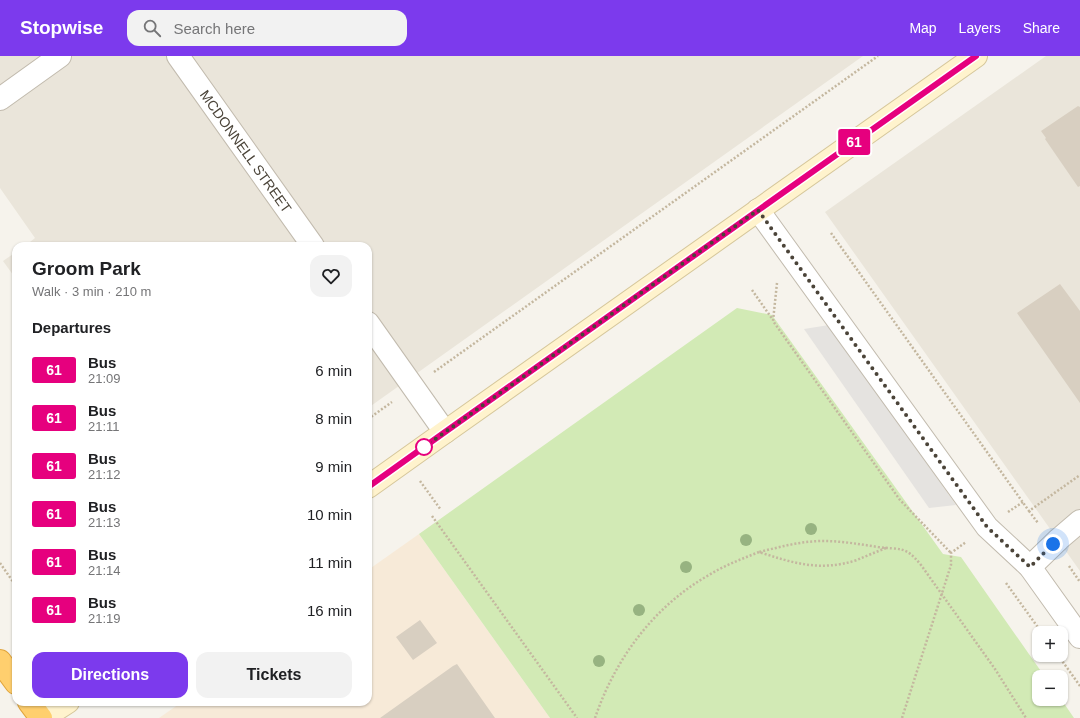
<!DOCTYPE html>
<meta charset="utf-8">
<style>
:root{--surface:#fff;--page:#f2f2f2;--text:#202124;--muted:#757577;--accent:#7c3aed}
body{margin:0;font-family:Arial,sans-serif;background:var(--page);color:var(--text);height:100vh;display:flex;flex-direction:column;font-size:15px;white-space:nowrap}
*{box-sizing:border-box;margin:0}
p{font-size:13px;color:var(--muted)}
.icon{flex:none;width:22px;height:22px;fill:none;stroke:currentColor;stroke-width:2;stroke-linecap:round;stroke-linejoin:round}
.map{position:relative;flex:1;overflow:hidden}
.sheet{position:absolute;left:12px;top:186px;width:360px;height:464px;display:flex;flex-direction:column;background:var(--surface);border-radius:12px;box-shadow:0 1px 3px #0004}
.sheet>*{flex:none}
.badge{padding:0 8px;border-radius:3px;font-size:14px;line-height:26px}
.fabs{position:absolute;left:1032px;top:570px;display:grid;gap:8px}
.fabs a{display:grid;place-items:center;width:36px;height:36px;border-radius:8px;background:var(--surface);box-shadow:0 1px 3px #0004;font-size:20px}
.you{position:absolute;width:20px;height:20px;margin:-10px;border:3px solid #fff;border-radius:50%;background:#1a73e8;box-shadow:0 0 0 6px #1a73e833}
.map>.badge{position:absolute;translate:-50% -50%;box-shadow:0 0 0 2px #fff}
h2{padding:0 20px;font-size:15px;line-height:36px}
.round{display:grid;place-items:center;flex:none;width:42px;height:42px;border-radius:12px;background:var(--page)}
.head{display:flex;align-items:center;justify-content:space-between;height:68px;padding:0 20px}
h1{font-size:19px;font-weight:700;line-height:30px}
.cta{display:flex;gap:8px;margin-top:auto;padding:8px 20px}
.cta a{flex:1;height:46px;border-radius:12px;background:var(--accent);color:#fff;font-size:16px;font-weight:700;line-height:46px;text-align:center}
.cta a+a{background:var(--page);color:var(--text)}
ul{padding:0;list-style:none}
li{display:flex;align-items:center;gap:12px;height:48px;padding:0 20px}
li div{flex:1}
li b{display:block;font-size:15px}
li em{font-style:normal}
li .badge{min-width:44px;font-weight:700;text-align:center}
header{display:flex;align-items:center;gap:24px;box-sizing:border-box;height:56px;padding:0 20px;background:var(--accent);color:#fff}
header strong{font-size:19px}
nav{display:flex;gap:22px;margin-inline-start:auto;font-size:14px}
.search{width:280px;height:36px;background:var(--page);display:flex;align-items:center;gap:10px;box-sizing:border-box;padding:0 14px;border-radius:12px;color:var(--muted);font-size:15px}
.map>svg:first-child{display:block}
.residential{fill:#eae5da}
.commercial{fill:#f7ead8}
.green{fill:#d2eab5}
.parking{fill:#e5e3e0}
.building{fill:#d8cfc1}
.lines{fill:none;stroke-linecap:round;stroke-linejoin:round}
.street-casing{stroke:#c2bbae;stroke-width:24}
.secondary-casing{stroke:#d6c79b;stroke-width:24}
.highway-casing{stroke:#e0a43c;stroke-width:24}
.path{stroke:#c4b79f;stroke-width:2.5;stroke-dasharray:2 2;stroke-linecap:butt}
.street{stroke:#fff;stroke-width:22}
.secondary{stroke:#fff3cd;stroke-width:22}
.highway{stroke:#ffcf6e;stroke-width:22}
.tree{fill:#97b381}
.line-casing{stroke:#fff;stroke-width:9}
.line{stroke:#e6007e;stroke-width:6}
.walk{stroke:#4b4439;stroke-width:4;stroke-dasharray:0 7.2}
.stop-dot{fill:#fff;stroke:#e6007e;stroke-width:2}
.labels{text-anchor:middle;dominant-baseline:central;stroke-width:3.5;stroke-linejoin:round;paint-order:stroke}
.street-label{font-size:14px;fill:#4b4439;stroke:#fff}
</style>
<header>
<strong>Stopwise</strong>
<div class="search"><svg class="icon" aria-label="search" viewBox="0 0 24 24"><circle cx="10" cy="10" r="6"/><path d="M15 15l6 6"/></svg>Search here</div>
<nav><a>Map</a><a>Layers</a><a>Share</a></nav>
</header>
<div class="map">
<svg width="1080" height="662" viewBox="0 0 1080 662">
<rect width="100%" height="100%" fill="#f6f3ec"/>
<path class="residential" d="M0 0H863L368 352V190H25L35 182 0 132Z
M1046 0H1080V515L825 156Z
M16 196V223L3 205Z"/>
<path class="commercial" d="M419 478 550 662H159L182 646H368V514Z"/>
<path class="green" d="M737 252 772 259 943 498 961 501 1045 621H1039V643H1061L1074 662H550L419 478Z"/>
<path class="parking" d="M829 269 956 449 929 452 804 273Z"/>
<path class="building" d="M1078 50 1080 51V130L1078 131 1045 83 1046 82 1041 75Z
M1060 228 1080 255V347L1017 257Z
M420 564 437 587 413 604 396 581Z
M457 608 495 662H380L453 610Z"/>
<g class="lines">
<g class="street-casing">
<g id="street">
<path id="s1" d="M178 0 313 190"/>
<path d="M0 43 60 0"/>
<path d="M758 154 987 471 1030 511 1080 581"/>
<path d="M368 267 445 376"/>
<path d="M1030 511 1059 483 1080 465"/>
</g>
</g>
<g class="secondary-casing">
<path id="secondary" d="M368 431 445 376 976 0
M43 662 68 646"/>
</g>
<g class="highway-casing">
<path id="highway" d="M0 605 16 627
M29 646 41 662"/>
</g>
<path class="path" d="M831 177 1029 455 1080 419
M777 227 773 265 900 444 951 497
M752 234 773 264
M434 316 878 0
M368 363 392 346
M420 425 441 454
M1029 455 1038 467
M1008 456 1023 446
M432 460 577 662
M886 492C876 496 866 500 857 504 820 516 793 507 759 496 780 491 801 485 823 485 841 485 859 488 878 491 900 494 905 489 921 509L995 613 1026 662
M0 507 16 530
M1069 510 1080 526
M1006 527 1042 577
M1058 599 1080 630
M595 662C615 603 654 550 709 519 725 509 742 503 759 496
M902 662 951 509V497L966 486"/>
<use href="#street" class="street"/>
<use href="#secondary" class="secondary"/>
<use href="#highway" class="highway"/>
</g>
<g class="tree">
<circle cx="811" cy="473" r="6"/>
<circle cx="746" cy="484" r="6"/>
<circle cx="686" cy="511" r="6"/>
<circle cx="639" cy="554" r="6"/>
<circle cx="599" cy="605" r="6"/>
</g>
<g class="lines">
<g class="line-casing">
<path id="line" d="M368 431 445 376 976 0"/>
</g>
<use href="#line" class="line"/>
<path class="walk" d="M424 391 758 154 987 471 1030 511 1053 488"/>
</g>
<circle class="stop-dot" cx="424" cy="391" r="8"/>
<g class="labels">
<g class="street-label">
<text stroke="none"><textPath href="#s1" startOffset="117">MCDONNELL STREET</textPath></text>
</g>
</g>
</svg>
<div class="fabs">
<a>+</a>
<a>−</a>
</div>
<div class="you" style="left:1053px;top:488px"></div>
<b class="badge" style="left:854px;top:86px;background:#e6007e;color:#fff">61</b>
<section class="sheet">
<div class="head"><div><h1>Groom Park</h1><p>Walk · 3 min · 210 m</p></div><a class="round"><svg class="icon" aria-label="heart" viewBox="0 0 24 24"><path d="M12 20l-8-8c-3-5 5-10 8-4 3-6 11-1 8 4z"/></svg></a></div>
<h2>Departures</h2>
<ul>
<li><span class="badge" style="background:#e6007e;color:#fff">61</span><div><b>Bus</b><p>21:09</p></div><em>6 min</em></li>
<li><span class="badge" style="background:#e6007e;color:#fff">61</span><div><b>Bus</b><p>21:11</p></div><em>8 min</em></li>
<li><span class="badge" style="background:#e6007e;color:#fff">61</span><div><b>Bus</b><p>21:12</p></div><em>9 min</em></li>
<li><span class="badge" style="background:#e6007e;color:#fff">61</span><div><b>Bus</b><p>21:13</p></div><em>10 min</em></li>
<li><span class="badge" style="background:#e6007e;color:#fff">61</span><div><b>Bus</b><p>21:14</p></div><em>11 min</em></li>
<li><span class="badge" style="background:#e6007e;color:#fff">61</span><div><b>Bus</b><p>21:19</p></div><em>16 min</em></li>
</ul>
<div class="cta"><a>Directions</a><a>Tickets</a></div>
</section>
</div>
